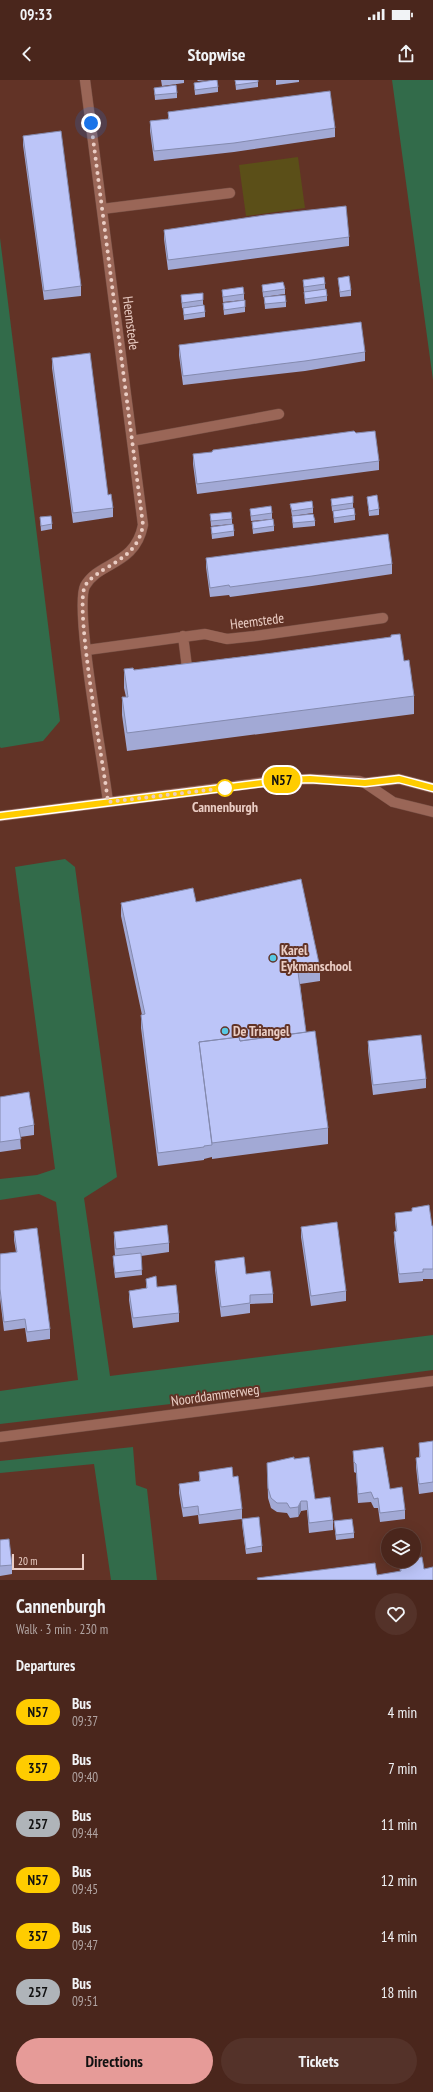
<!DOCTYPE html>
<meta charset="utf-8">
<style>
:root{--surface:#4a261c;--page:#543229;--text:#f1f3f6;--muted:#b2a5a3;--line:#61433b;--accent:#e69b98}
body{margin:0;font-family:"PT Sans Narrow",sans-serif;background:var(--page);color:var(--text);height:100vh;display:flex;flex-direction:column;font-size:15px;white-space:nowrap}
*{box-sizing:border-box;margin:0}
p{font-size:13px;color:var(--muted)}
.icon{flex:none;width:22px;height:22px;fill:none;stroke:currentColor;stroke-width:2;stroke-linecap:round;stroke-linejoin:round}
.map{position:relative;height:1500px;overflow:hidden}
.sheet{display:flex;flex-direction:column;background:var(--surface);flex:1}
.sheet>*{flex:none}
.badge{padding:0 8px;border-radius:13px;font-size:14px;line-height:26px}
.controls{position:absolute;left:381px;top:1448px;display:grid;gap:8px}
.controls a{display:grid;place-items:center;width:40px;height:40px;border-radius:50%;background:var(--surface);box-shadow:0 4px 16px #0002,0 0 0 1px var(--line);font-size:20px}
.scale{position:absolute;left:12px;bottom:10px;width:72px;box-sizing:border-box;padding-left:4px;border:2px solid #eacdc4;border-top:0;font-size:11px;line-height:14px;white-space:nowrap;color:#eacdc4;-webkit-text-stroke:3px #623326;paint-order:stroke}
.you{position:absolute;width:20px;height:20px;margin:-10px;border:3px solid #fff;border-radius:50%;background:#1a73e8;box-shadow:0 0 0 6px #1a73e833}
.map>.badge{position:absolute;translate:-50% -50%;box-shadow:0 0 0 2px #fff}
h2{padding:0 16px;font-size:15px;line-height:36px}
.round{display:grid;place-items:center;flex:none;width:42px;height:42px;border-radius:21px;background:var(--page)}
.summary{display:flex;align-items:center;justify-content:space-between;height:68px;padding:0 16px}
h1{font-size:19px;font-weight:600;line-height:30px}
.primary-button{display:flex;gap:8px;margin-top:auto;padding:8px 16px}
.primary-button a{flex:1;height:46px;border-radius:24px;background:var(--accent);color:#111;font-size:16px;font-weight:600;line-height:46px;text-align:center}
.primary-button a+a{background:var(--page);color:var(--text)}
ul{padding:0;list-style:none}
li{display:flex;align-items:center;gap:12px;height:56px;padding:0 16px}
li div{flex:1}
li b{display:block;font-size:15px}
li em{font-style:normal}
li .badge{min-width:44px;font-weight:700;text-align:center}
.status{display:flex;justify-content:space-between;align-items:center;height:28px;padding:0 20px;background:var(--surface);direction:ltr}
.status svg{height:11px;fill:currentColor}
header{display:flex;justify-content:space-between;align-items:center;height:52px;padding:0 16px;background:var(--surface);font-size:18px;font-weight:600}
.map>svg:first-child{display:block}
.green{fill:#5b4f18}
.water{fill:#326b4a}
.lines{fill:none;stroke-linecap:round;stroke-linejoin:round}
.minor-casing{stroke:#764f44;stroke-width:11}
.minor{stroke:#9a6657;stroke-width:10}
.wall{fill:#a2a9d5}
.shaded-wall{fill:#848aae}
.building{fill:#bcc5f8;stroke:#848aae}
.line-casing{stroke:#fff;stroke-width:9}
.line{stroke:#fc0;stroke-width:6}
.walk{stroke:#eacdc4;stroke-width:4;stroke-dasharray:0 7.2}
.stop-dot{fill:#fff;stroke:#fc0;stroke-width:2}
.poi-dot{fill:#58c9e4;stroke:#623326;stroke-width:1.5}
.labels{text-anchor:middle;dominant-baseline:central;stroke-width:4;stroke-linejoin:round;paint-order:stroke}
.street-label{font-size:14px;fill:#eacdc4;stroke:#623326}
.stop-label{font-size:14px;font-weight:bold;fill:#eacdc4;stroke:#623326}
.poi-label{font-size:14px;font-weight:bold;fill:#eacdc4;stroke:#623326;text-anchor:start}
</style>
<div class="status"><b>09:33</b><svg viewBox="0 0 49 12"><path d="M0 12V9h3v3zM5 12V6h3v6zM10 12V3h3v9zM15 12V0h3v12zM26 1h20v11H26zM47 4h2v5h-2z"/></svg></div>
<header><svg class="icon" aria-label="back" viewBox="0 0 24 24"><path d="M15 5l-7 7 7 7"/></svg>Stopwise<svg class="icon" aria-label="share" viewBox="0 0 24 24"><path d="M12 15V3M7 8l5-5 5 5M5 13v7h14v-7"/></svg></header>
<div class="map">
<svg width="433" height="1500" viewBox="0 0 433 1500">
<rect width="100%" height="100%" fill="#623326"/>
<path class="green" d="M298 77 305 128 246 136 239 85Z"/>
<path class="water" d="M392 0H433V300Z
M0 158 60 641 43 661 1 668 0 667Z
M65 779 75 787 117 1097 84 1118 110 1296 433 1255V1290L222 1318 0 1344V1311L78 1300 56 1122 39 1114 0 1120V1099L37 1095 55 1089 15 787Z
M133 1367 136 1405 147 1409 157 1500H111L94 1384 0 1393V1381Z"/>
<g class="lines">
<g class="minor-casing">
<path id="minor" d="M85 0 143 445C135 486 99 481 85 506 74 529 104 686 108 722
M102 129 230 113
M132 361 279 334
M183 556 188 595
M87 570 205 554 227 559 255 556 383 538
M365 703 399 699 433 708
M0 736 274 701 310 699 359 701 365 703 393 722 433 732
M0 1357 433 1301"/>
</g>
<use href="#minor" class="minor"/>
</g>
<path class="wall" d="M161 0H184V3L162 6Z
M197 0H208L198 1Z
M235 0H258V7L236 10Z
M276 0H299V2L276 5Z
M194 3 218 7V12L195 15Z
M154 8 177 13V18L155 20Z
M168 32 335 48V57L234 72 154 81 150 51V41L168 39Z
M23 56 81 206V216L44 220 23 65Z
M164 150 349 157V166L168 190 164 159Z
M338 198 351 210V216L340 217Z
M303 200 325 204V209L304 212Z
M262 205 285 209V214L263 217Z
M222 210 244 214V220L223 222Z
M304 212 327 216V221L305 224Z
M181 215 203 220V225L182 228Z
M264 217 286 222V227L265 229Z
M223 223 245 227V232L224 235Z
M183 228 205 232V237L184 240Z
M179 265 365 272V281L305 291 183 305 179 275Z
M52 278 113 428V437L73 443 52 288Z
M193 374 379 381V390L197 414 193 384Z
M367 417 379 429V435L369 436Z
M331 419 353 423V428L332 431Z
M290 424 313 428V433L292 436Z
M250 429 272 433V439L251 441Z
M333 431 355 435V440L334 443Z
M210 434 232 439V444L211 446Z
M292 436 315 441V446L293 448Z
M40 437 52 444V449L41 451Z
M252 442 274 446V451L253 454Z
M211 447 234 451V456L212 459Z
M206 478 392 484V494L312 506 230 517 229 515 210 517 206 487Z
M391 555 404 581 414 616V634L127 671 122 635V617H126L124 608V589L134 590 273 573 391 557Z
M196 822 320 888V901L300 904 306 952 328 1048V1064L212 1079V1077L204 1079V1080L158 1086 141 948V935H142L121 836V823Z
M368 961 426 999V1008L373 1015 368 971Z
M0 1017 34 1045V1055L20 1057 21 1069 0 1072Z
M395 1133 432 1146H433V1199H423V1201L399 1203 394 1161V1152L396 1151 395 1142Z
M301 1147 346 1211V1221L311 1226 301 1157Z
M14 1151 50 1249V1259L27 1262 25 1248 4 1251 0 1218V1174L16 1172 14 1160Z
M114 1152 169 1163V1172L141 1176 142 1195 115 1198 113 1181V1176H115L114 1161Z
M215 1181 246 1194 273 1214V1223L250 1224V1233L221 1237 215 1190Z
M146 1199 157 1207 179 1233V1242L133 1248 129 1220V1211L146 1208Z
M433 1361V1412L419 1414 416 1387V1378L419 1377V1363Z
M353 1371 390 1409 405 1430V1439L380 1442 378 1428H374L371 1422 358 1423 356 1393 354 1392Z
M294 1379 315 1419 333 1440V1450L309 1453 307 1430 301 1431 298 1437 290 1438 287 1433 277 1432 271 1428 268 1418 267 1383Z
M199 1392 233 1397 242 1429V1439L199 1444 198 1435 183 1437 179 1413V1404L199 1401Z
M242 1439 262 1466V1472L246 1474 242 1444Z
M334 1441 354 1453V1458L336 1460Z
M0 1460 12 1485V1494L0 1496Z
M399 1481 424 1489 377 1495 400 1492Z"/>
<path class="shaded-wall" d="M301 1421V1431L298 1437V1427Z"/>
<path class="building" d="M214 0H217L218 7 195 10 194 3Z
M235 0H258V2L236 5Z
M176 5 177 13 155 15 154 8Z
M330 11 335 48 234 63 154 71 150 41 169 39 168 32Z
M61 51 81 206 44 211 23 56Z
M346 126 349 157 168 180 164 150 265 135Z
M349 196 351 210 340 212 338 198Z
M324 197 325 204 304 207 303 200Z
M283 202 285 209 263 212 262 205Z
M243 207 244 214 223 217 222 210Z
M326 209 327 216 305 219 304 212Z
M203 213V220L182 223 181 215Z
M285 215 286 222 265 224 264 217Z
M245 220V227L224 230 223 223Z
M204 225 205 232 184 235 183 228Z
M361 242 365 272 305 281 183 296 179 265Z
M90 273 108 415 111 414 113 428 73 433 52 278Z
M354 351 356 353 375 351 379 381 197 404 193 374 212 372 213 370Z
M377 415 379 429 369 431 367 417Z
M353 416V423L332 426 331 419Z
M312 421 313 428 292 431 290 424Z
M271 426 272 433 251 436 250 429Z
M354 428 355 435 334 438 333 431Z
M231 432 232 439 211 441 210 434Z
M313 434 315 441 293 443 292 436Z
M51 436 52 444 41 446 40 437Z
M273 439 274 446 253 449 252 442Z
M233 444 234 451 212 454 211 447Z
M388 454 392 484 312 496 230 507 229 505 210 508 206 478Z
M400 554 404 581 409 580 414 616 127 653 122 617H128L124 589 133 588 134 590 273 573 391 557V555Z
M301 799 320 888 298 892 306 952 240 961 239 957 199 962 212 1065 204 1066V1067L158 1073 141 935 145 934 121 823 193 808 196 822Z
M315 951 328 1048 212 1063 199 962 239 957 240 961Z
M421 955 426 999 373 1005 368 961Z
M29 1012 34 1045 19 1048 21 1059 0 1062V1017Z
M429 1125 432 1146H433V1189H423V1192L399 1194 394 1152 397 1151 395 1133 412 1131V1128Z
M337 1142 346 1211 311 1216 301 1147Z
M167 1145 169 1163 116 1169 114 1152Z
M37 1148 50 1249 27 1252 25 1239 4 1242 0 1209V1174L17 1172 14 1151Z
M141 1173 142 1190 115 1193 113 1176Z
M244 1177 246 1194 270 1191 273 1214 250 1215V1223L221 1227 215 1181Z
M156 1196 157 1207 176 1205 179 1233 133 1238 129 1211 147 1208 146 1199Z
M433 1361V1402L419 1404 416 1378 420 1377 419 1363Z
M383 1367 390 1409 402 1407 405 1430 380 1433 378 1418 374 1419 371 1412 358 1414 356 1384 354 1382 353 1371Z
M294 1377V1379L309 1377 315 1419 330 1417 333 1440 309 1443 307 1421H301L298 1427 290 1428 287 1423H277L271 1418 268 1408 267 1383Z
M232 1387 233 1397 238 1396 242 1429 199 1435 198 1426 183 1428 179 1404 200 1401 199 1392Z
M259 1437 262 1466 246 1469 242 1439Z
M352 1439 354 1453 336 1455 334 1441Z
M9 1459 12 1485 0 1486V1460Z
M422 1477 424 1489 433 1487V1500H258L257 1498 375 1483 377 1495 401 1491 400 1481H414V1478Z"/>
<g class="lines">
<g class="line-casing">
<path id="line" d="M0 736 286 700 310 699 365 703 399 699 433 708"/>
</g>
<use href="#line" class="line"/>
<path class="walk" d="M91 43 143 445C139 469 123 478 103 490 97 494 89 499 85 506 74 528 104 686 108 722L225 708"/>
</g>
<circle class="stop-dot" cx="225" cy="708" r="8"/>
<g class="poi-dot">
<circle cx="273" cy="878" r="4"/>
<circle cx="225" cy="951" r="4"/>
</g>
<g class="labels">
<g class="street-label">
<text transform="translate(131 243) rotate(83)">Heemstede</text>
<text transform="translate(257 541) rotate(-7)">Heemstede</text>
<text transform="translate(215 1315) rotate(-8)">Noorddammerweg</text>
</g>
<g class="stop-label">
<text x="225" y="727">Cannenburgh</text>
</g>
<g class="poi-label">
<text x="281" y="870">Karel<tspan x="281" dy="16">Eykmanschool</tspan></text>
<text x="233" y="951">De Triangel</text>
</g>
</g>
</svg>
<div class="controls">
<a><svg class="icon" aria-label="layers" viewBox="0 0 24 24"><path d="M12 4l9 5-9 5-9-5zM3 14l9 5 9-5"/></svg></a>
</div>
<div class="scale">20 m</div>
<div class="you" style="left:91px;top:43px"></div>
<b class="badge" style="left:282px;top:700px;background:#fc0;color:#111">N57</b>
</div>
<section class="sheet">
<div class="summary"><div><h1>Cannenburgh</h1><p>Walk · 3 min · 230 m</p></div><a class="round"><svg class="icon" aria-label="heart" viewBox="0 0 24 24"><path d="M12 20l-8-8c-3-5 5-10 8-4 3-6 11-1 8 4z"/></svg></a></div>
<h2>Departures</h2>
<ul>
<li><span class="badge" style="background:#fc0;color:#111">N57</span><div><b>Bus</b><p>09:37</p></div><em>4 min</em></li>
<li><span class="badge" style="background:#fc0;color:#111">357</span><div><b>Bus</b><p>09:40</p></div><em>7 min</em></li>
<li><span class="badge" style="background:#afb4b9;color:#111">257</span><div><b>Bus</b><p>09:44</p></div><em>11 min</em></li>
<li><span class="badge" style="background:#fc0;color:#111">N57</span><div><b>Bus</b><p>09:45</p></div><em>12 min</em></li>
<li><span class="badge" style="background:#fc0;color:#111">357</span><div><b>Bus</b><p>09:47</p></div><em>14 min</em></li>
<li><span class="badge" style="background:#afb4b9;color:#111">257</span><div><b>Bus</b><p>09:51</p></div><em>18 min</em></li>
</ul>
<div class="primary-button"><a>Directions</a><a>Tickets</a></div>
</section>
